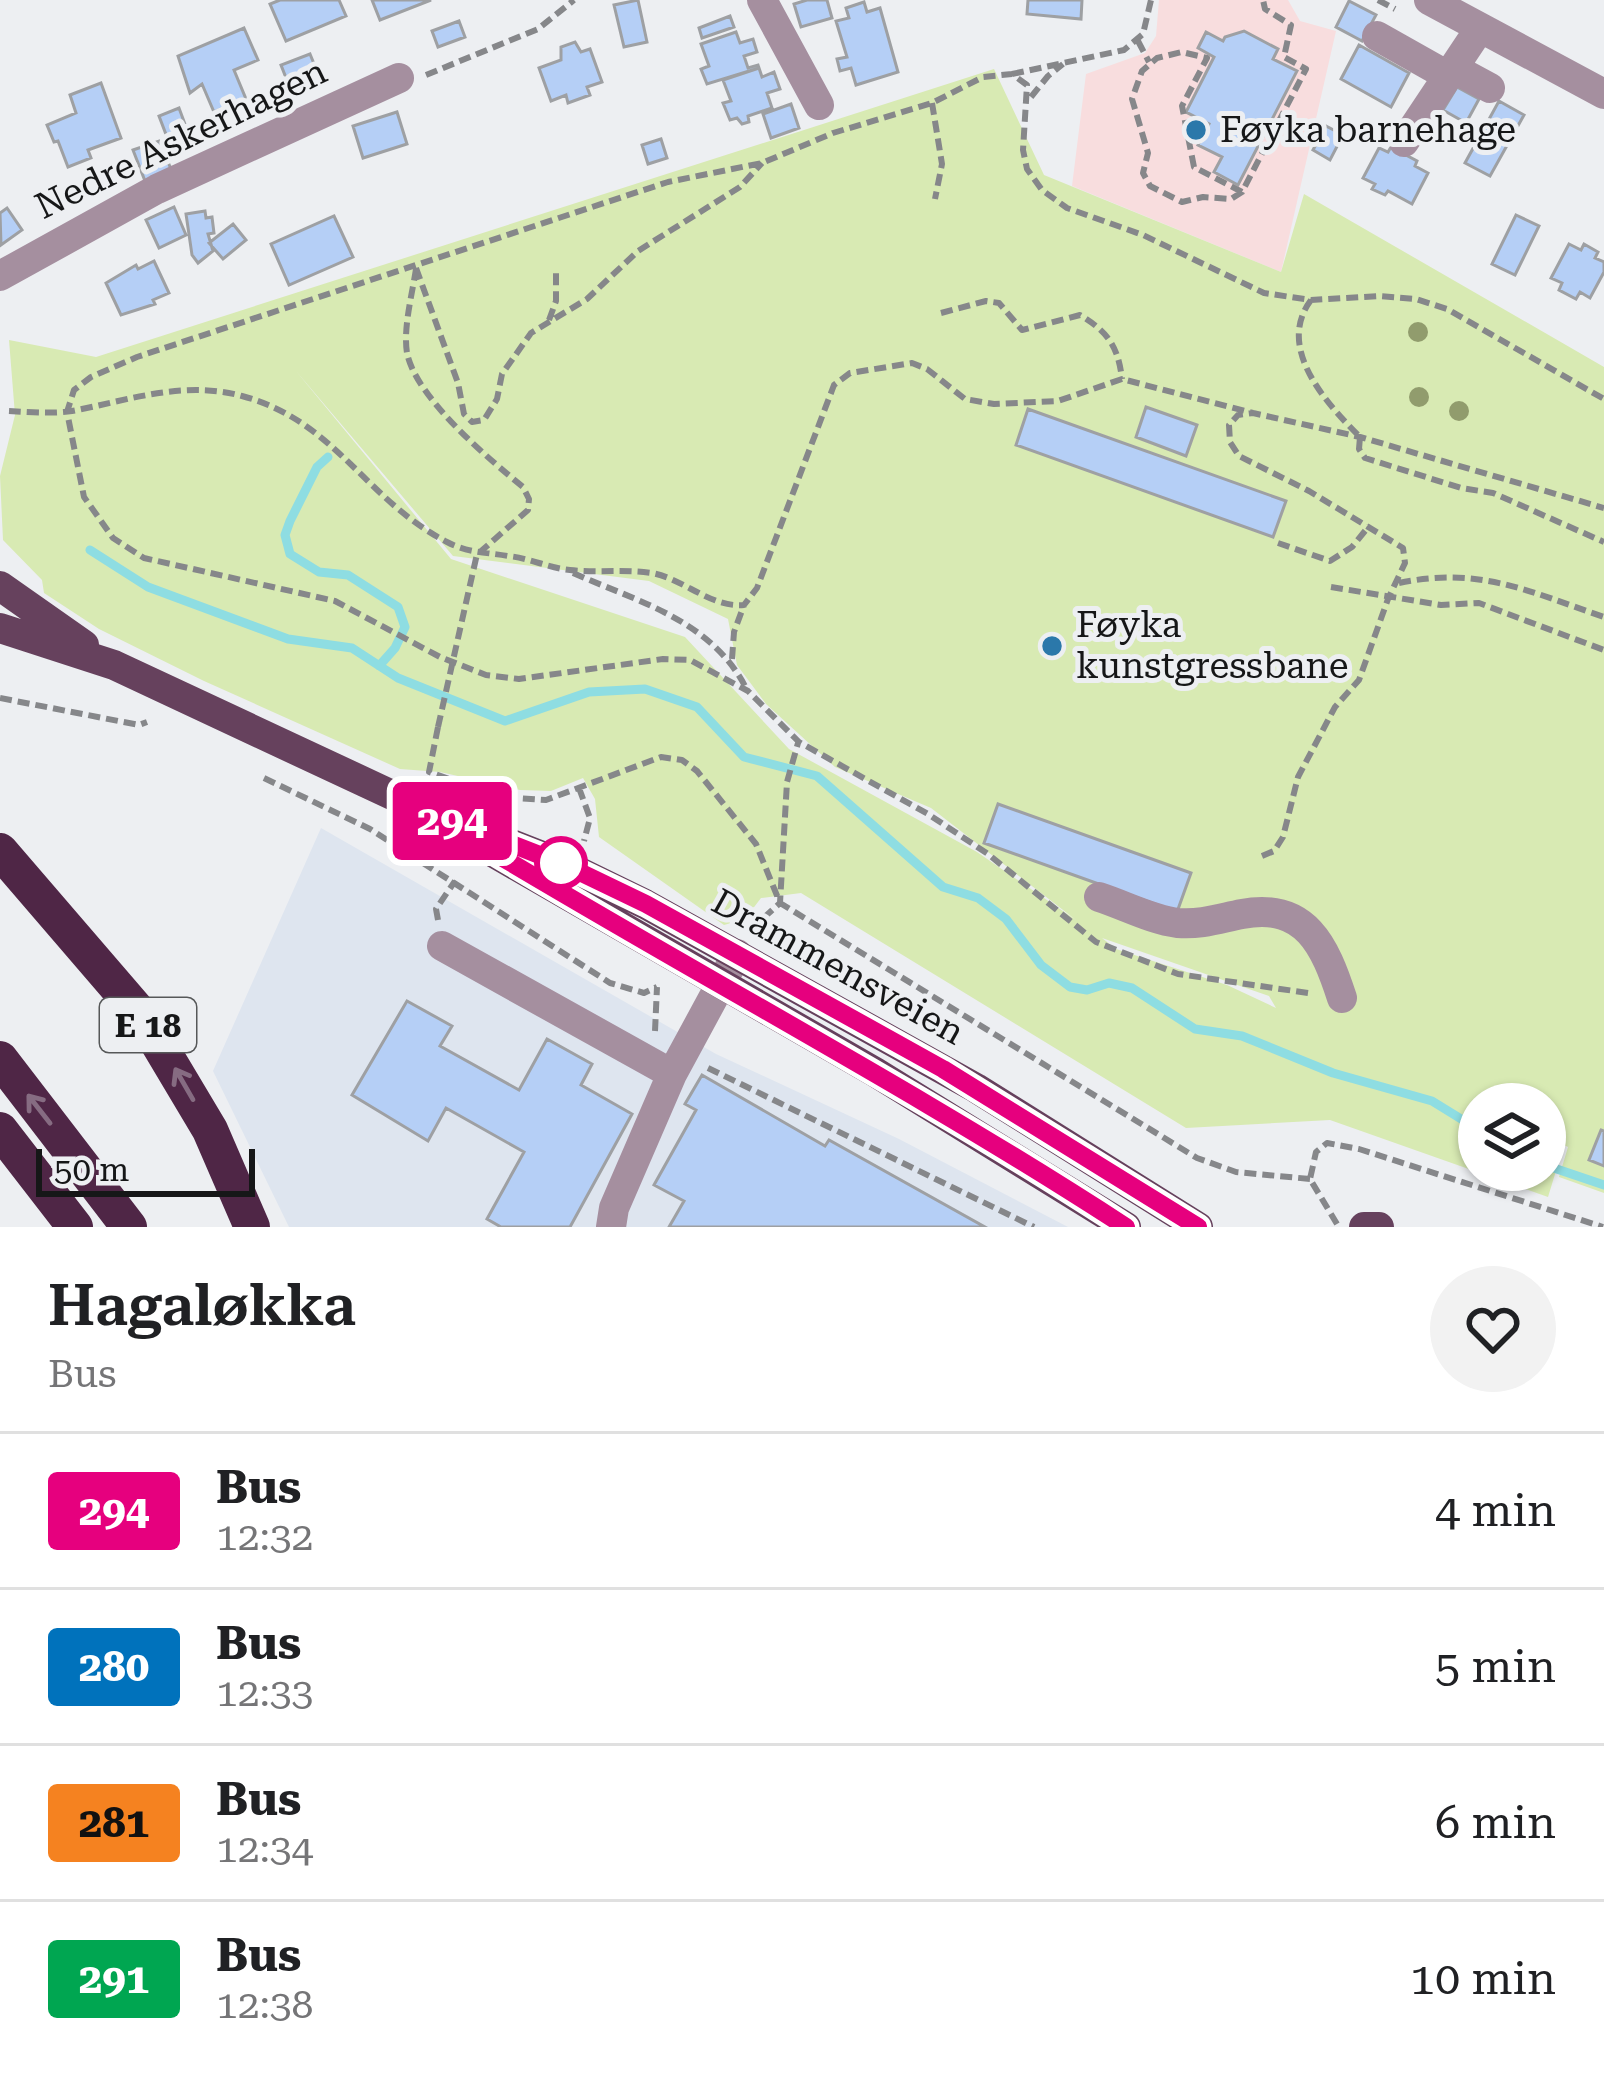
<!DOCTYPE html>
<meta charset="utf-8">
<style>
:root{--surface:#fff;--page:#f2f2f2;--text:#202124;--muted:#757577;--line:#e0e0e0}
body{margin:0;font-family:"Roboto Serif",serif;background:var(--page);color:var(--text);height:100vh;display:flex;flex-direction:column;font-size:45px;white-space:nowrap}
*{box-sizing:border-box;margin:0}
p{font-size:39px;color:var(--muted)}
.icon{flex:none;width:66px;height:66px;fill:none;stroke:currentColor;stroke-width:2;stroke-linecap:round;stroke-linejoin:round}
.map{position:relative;height:1227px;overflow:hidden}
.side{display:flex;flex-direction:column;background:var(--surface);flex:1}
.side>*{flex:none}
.badge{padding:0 24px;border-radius:9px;font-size:42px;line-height:78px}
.controls{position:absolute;left:1458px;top:1083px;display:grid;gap:24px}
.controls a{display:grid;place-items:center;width:108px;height:108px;border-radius:50%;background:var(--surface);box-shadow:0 3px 9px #0004;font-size:60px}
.scale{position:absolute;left:36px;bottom:30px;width:219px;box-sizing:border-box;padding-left:12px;border:6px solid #161718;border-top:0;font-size:33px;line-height:42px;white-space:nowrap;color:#161718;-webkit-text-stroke:9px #edeff2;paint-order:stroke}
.map>.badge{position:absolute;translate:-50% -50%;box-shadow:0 0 0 6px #fff}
.round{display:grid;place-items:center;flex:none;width:126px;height:126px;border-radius:63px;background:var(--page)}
.head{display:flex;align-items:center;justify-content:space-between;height:204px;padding:0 48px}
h1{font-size:57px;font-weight:600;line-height:90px}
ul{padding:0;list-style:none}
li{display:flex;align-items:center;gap:36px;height:156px;padding:0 48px;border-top:3px solid var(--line)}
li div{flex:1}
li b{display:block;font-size:45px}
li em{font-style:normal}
li .badge{min-width:132px;font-weight:700;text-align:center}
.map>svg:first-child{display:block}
.built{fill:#dee5ef}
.education{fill:#f8ddde}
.green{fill:#d8eab3;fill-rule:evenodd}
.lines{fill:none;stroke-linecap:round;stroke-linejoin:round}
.stream{stroke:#8edde2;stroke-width:9}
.building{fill:#b5cff6;stroke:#9ea0a3;stroke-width:3}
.path{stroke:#86878a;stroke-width:6;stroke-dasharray:12 6;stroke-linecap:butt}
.minor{stroke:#a58f9f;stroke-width:30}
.major{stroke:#66415d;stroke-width:30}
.highway{stroke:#4f2646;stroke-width:36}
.path-bridge{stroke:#86878a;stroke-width:6;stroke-dasharray:12 6;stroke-linecap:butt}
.tree{fill:#919c6d}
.oneway{stroke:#866c82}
.line-casing{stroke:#fff;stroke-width:27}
.line{stroke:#e6007e;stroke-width:18}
.poi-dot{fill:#2b78aa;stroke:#edeff2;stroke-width:4.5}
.stop-dot{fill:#fff;stroke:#e6007e;stroke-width:6}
.labels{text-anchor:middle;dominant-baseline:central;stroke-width:10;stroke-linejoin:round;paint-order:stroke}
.shield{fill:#edeff2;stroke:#565859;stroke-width:3}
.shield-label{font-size:33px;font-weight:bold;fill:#161718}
.poi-label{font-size:36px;fill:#161718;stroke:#edeff2;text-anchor:start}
.street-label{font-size:36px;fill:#161718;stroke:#edeff2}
</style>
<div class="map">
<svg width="1604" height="1227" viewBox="0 0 1604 1227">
<rect width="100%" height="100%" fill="#edeff2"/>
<path class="built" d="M321 828 716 1054 899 1139 1068 1227H289L213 1071Z"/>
<path class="education" d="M1159 0H1288L1300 21 1336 31 1281 272 1072 186 1086 74 1145 53 1156 36Z"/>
<path class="green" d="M994 69 1044 175 1281 272 1304 194 1604 367V1193L1559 1177 1568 1147 1545 1136V1104H1479V1170H1545V1139L1563 1148 1548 1197 1330 1120 1186 1128 801 893 761 898 745 919 724 925 599 837 595 799 583 778 551 791 520 790 440 772 400 769 204 681 99 629 44 593 42 580 3 540 0 476 15 415 9 340 96 357ZM296 371 453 556 649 581 728 619 737 665 766 704 835 767 931 808 1076 920 977 852 789 749 685 637 451 559ZM1102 938 1269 996 1276 1008 1227 985 1116 949Z"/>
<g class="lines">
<path class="stream" d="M328 457 317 467 290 521 285 535 290 554 319 572 348 575 398 607 405 627 395 648 379 666
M90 550 148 587 288 639 352 648 398 678 505 721 589 692 645 689 697 707 744 757 817 776 943 887 978 898 1006 919 1041 965 1070 987 1087 990 1109 983 1132 988 1195 1029 1242 1036 1333 1073 1432 1101 1479 1130
M1545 1165 1604 1185"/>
</g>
<path class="building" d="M280 0H339L346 16 286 41 270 4Z
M372 0H431L380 20Z
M638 0 647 42 624 47 614 5Z
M807 0H827L832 18 801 27 794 4Z
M1028 0H1082L1081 19 1027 14Z
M1349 1 1376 15 1362 41 1336 27Z
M864 2 867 12 880 8 898 72 856 85 851 68 840 71 837 59 847 57 836 21 849 18 846 8Z
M730 16 734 27 702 38 699 28Z
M459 21 465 37 438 47 432 31Z
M244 28 258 60 234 70 246 99 214 112 202 84 190 93 178 56Z
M1244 31 1278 49 1273 59 1297 71 1238 185 1214 172 1222 157 1198 145 1209 124 1186 112 1214 57 1198 48 1206 32 1223 41 1225 37Z
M736 32 740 43 753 39 757 52 744 56 748 68 758 65 759 68 707 84 701 69 709 66 701 44Z
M575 42 581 52 590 49 602 82 587 87 590 95 568 103 566 95 551 101 539 68 561 60V47Z
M1359 45 1409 73 1391 107 1341 79Z
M310 54 321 81 292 93 281 65Z
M759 68 762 77 774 72 780 89 767 93 772 108 748 116 749 122 742 124 737 118 730 120 723 103 731 101 723 80Z
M101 83 121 138 88 150 91 158 68 167 58 141 54 142 47 125 76 113 70 95Z
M1457 87 1479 99 1466 123 1443 110Z
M1499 101 1524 115 1490 176 1465 163Z
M791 104 799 128 771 138 763 114Z
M179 108 192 143 172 150 159 116Z
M397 112 407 144 363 158 353 126Z
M1326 126 1343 135 1330 160 1313 150Z
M661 139 667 158 648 164 642 145Z
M159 141 171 169 145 181 133 150Z
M1391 147 1417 161 1415 166 1428 173 1412 204 1388 191 1385 195 1372 189 1375 184 1363 178 1379 148 1388 152Z
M174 207 186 235 159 248 146 220Z
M7 208 22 230 1 245 0 213Z
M205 211 206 218 212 217 214 233 208 234 213 251 198 263 192 255 186 214Z
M1516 215 1539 226 1515 275 1492 264Z
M334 216 353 257 289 285 271 244Z
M233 224 246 240 223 259 209 243Z
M1569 244 1581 250 1584 244 1598 252 1595 258 1604 262V272L1590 298 1580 292 1576 299 1559 290 1562 283 1551 278Z
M154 261 169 293 153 300 155 304 121 315 106 283 136 265 138 269Z
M1146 407 1197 425 1186 456 1136 437Z
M1028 409 1286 501 1273 537 1016 445Z
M998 804 1191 873 1177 912 984 843Z
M407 1001 452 1026 440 1046 519 1090 547 1039 592 1064 581 1085 632 1114 570 1227H501L487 1219 524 1152 446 1108 428 1141 352 1095Z
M702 1075 825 1146 829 1140 985 1227H669L684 1201 654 1185 696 1110 685 1104Z
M1601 1130 1604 1131V1166L1589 1160Z"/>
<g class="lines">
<path class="path" d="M1378 0 1395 9
M1138 41 1149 62
M1012 74 1124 50 1143 34 1151 0
M426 75 538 29 574 0
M1031 97 1048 76 1063 64
M932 103 942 164 935 199
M1242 192 1194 167 1182 106 1207 58 1182 52 1157 58 1142 71 1132 99 1148 153 1143 173 1150 186 1182 202 1203 197 1231 199 1242 192 1306 69 1284 57 1291 25 1265 9 1263 0
M416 268 458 383 464 414 472 422 484 420 497 399 502 374 531 333 587 299 638 251 740 187 762 163
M416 269C412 295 403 328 407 353 416 398 489 459 523 487L529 499 528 510 480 552
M1311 300C1275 348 1327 404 1360 437L1359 449 1365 458 1461 488 1493 493 1604 542
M941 313 986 301 999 303 1022 330 1080 315C1108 332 1118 346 1122 379
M549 320 556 301V272
M9 411C29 412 52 414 72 411 130 400 183 380 242 396 336 421 365 500 447 542 468 553 485 552 508 556 529 558 549 568 570 570 597 573 624 569 652 573 684 579 711 608 744 605L757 588 834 385 850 373 912 363 927 369 965 399 994 404 1058 401 1122 379 1253 413
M1278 543 1330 561 1352 547 1369 526
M573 573C639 602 711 620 746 688
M1399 583C1480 566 1530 592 1604 617
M1331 587 1441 605 1479 603 1604 650
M732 659 734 632 744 605
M0 698 139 725 147 722
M438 727 429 772 501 797 546 800 661 757 682 760 697 771 756 844 780 903 1197 1158 1236 1172 1310 1179
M264 778 370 829 610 983 644 993 657 987
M579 788 590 818 584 841
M1262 856 1274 851 1283 837 1298 777 1335 707 1359 680 1388 599 1405 563 1403 548 1309 491 1239 456 1230 442 1229 425 1238 415 1253 413 1360 437 1604 508
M438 920 436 909 455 881
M750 930 780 903 787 782 798 743
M1308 993 1178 974 1096 942 988 854 928 814 799 742 748 691 690 660 663 659 519 679 486 675 440 657 335 601 144 558 113 538 84 497 67 412 74 390 91 377 137 357 668 182 762 163 833 133 932 103 983 77 1012 74 1027 85 1023 150 1027 169 1042 190 1067 208 1143 235 1264 293 1311 300 1380 296 1416 299 1447 309 1604 399
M655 1031 657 987
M708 1068 1034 1227
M1337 1224 1310 1179 1316 1152 1327 1143 1359 1149 1603 1227"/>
<path class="minor" d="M762 0 819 105
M1429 0 1604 94
M1377 36 1448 76
M1453 68 1490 88
M1404 142 1480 28
M0 276 157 189 399 78
M1099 897C1124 905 1152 920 1178 923 1201 925 1221 918 1242 914 1306 902 1325 946 1342 998
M442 946 672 1074
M611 1227 614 1208 672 1074 737 954"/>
<path class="major" d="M0 586 84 645
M0 628 114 665 422 809 565 865 645 904 976 1088 1198 1227
M489 850 875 1072 1126 1227
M1364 1227H1379"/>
<path class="highway" d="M0 851 142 1016 210 1130 252 1227
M0 1059 129 1227
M0 1130 75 1227"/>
<path class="path-bridge" d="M438 727 477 554"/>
</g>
<g class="tree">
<circle cx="1418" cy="332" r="10"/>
<circle cx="1419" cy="397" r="10"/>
<circle cx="1459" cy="411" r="10"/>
</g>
<defs><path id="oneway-shaft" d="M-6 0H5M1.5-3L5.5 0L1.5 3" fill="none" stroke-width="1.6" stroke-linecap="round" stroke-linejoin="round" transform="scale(3)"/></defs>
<g class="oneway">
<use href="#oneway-shaft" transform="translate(184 1084) rotate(-120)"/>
<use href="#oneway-shaft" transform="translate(39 1109) rotate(-128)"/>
</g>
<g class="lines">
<g class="line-casing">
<path id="line" d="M1126 1227C897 1078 655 953 422 809L565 865 646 904 943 1069 1198 1227"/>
</g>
<use href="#line" class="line"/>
</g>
<g class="poi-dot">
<circle cx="1196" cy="130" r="12"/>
<circle cx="1052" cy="646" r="12"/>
</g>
<circle class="stop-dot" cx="561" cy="863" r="24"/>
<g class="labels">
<rect class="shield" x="100" y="998" width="96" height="54" rx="9"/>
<g class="shield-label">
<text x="148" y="1025">E 18</text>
</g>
<g class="poi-label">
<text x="1220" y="130">Føyka barnehage</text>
<text x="1076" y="625">Føyka<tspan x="1076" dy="41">kunstgressbane</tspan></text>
</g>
<g class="street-label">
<text transform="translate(181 139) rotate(-26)">Nedre Askerhagen</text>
<text transform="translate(838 967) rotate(29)">Drammensveien</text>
</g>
</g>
</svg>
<div class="controls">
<a><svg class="icon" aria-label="layers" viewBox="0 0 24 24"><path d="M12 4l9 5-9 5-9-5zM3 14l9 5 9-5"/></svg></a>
</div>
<div class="scale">50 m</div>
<b class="badge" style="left:452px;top:821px;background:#e6007e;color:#fff">294</b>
</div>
<section class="side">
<div class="head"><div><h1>Hagaløkka</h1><p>Bus</p></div><a class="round"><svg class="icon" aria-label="heart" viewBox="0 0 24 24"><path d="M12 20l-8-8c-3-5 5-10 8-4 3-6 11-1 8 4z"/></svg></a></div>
<ul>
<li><span class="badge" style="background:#e6007e;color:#fff">294</span><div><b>Bus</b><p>12:32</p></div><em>4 min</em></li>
<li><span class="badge" style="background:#0072bc;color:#fff">280</span><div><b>Bus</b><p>12:33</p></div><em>5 min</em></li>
<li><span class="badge" style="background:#f58220;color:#111">281</span><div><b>Bus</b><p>12:34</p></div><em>6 min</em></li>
<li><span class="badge" style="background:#00a651;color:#fff">291</span><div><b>Bus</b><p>12:38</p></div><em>10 min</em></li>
</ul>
</section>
